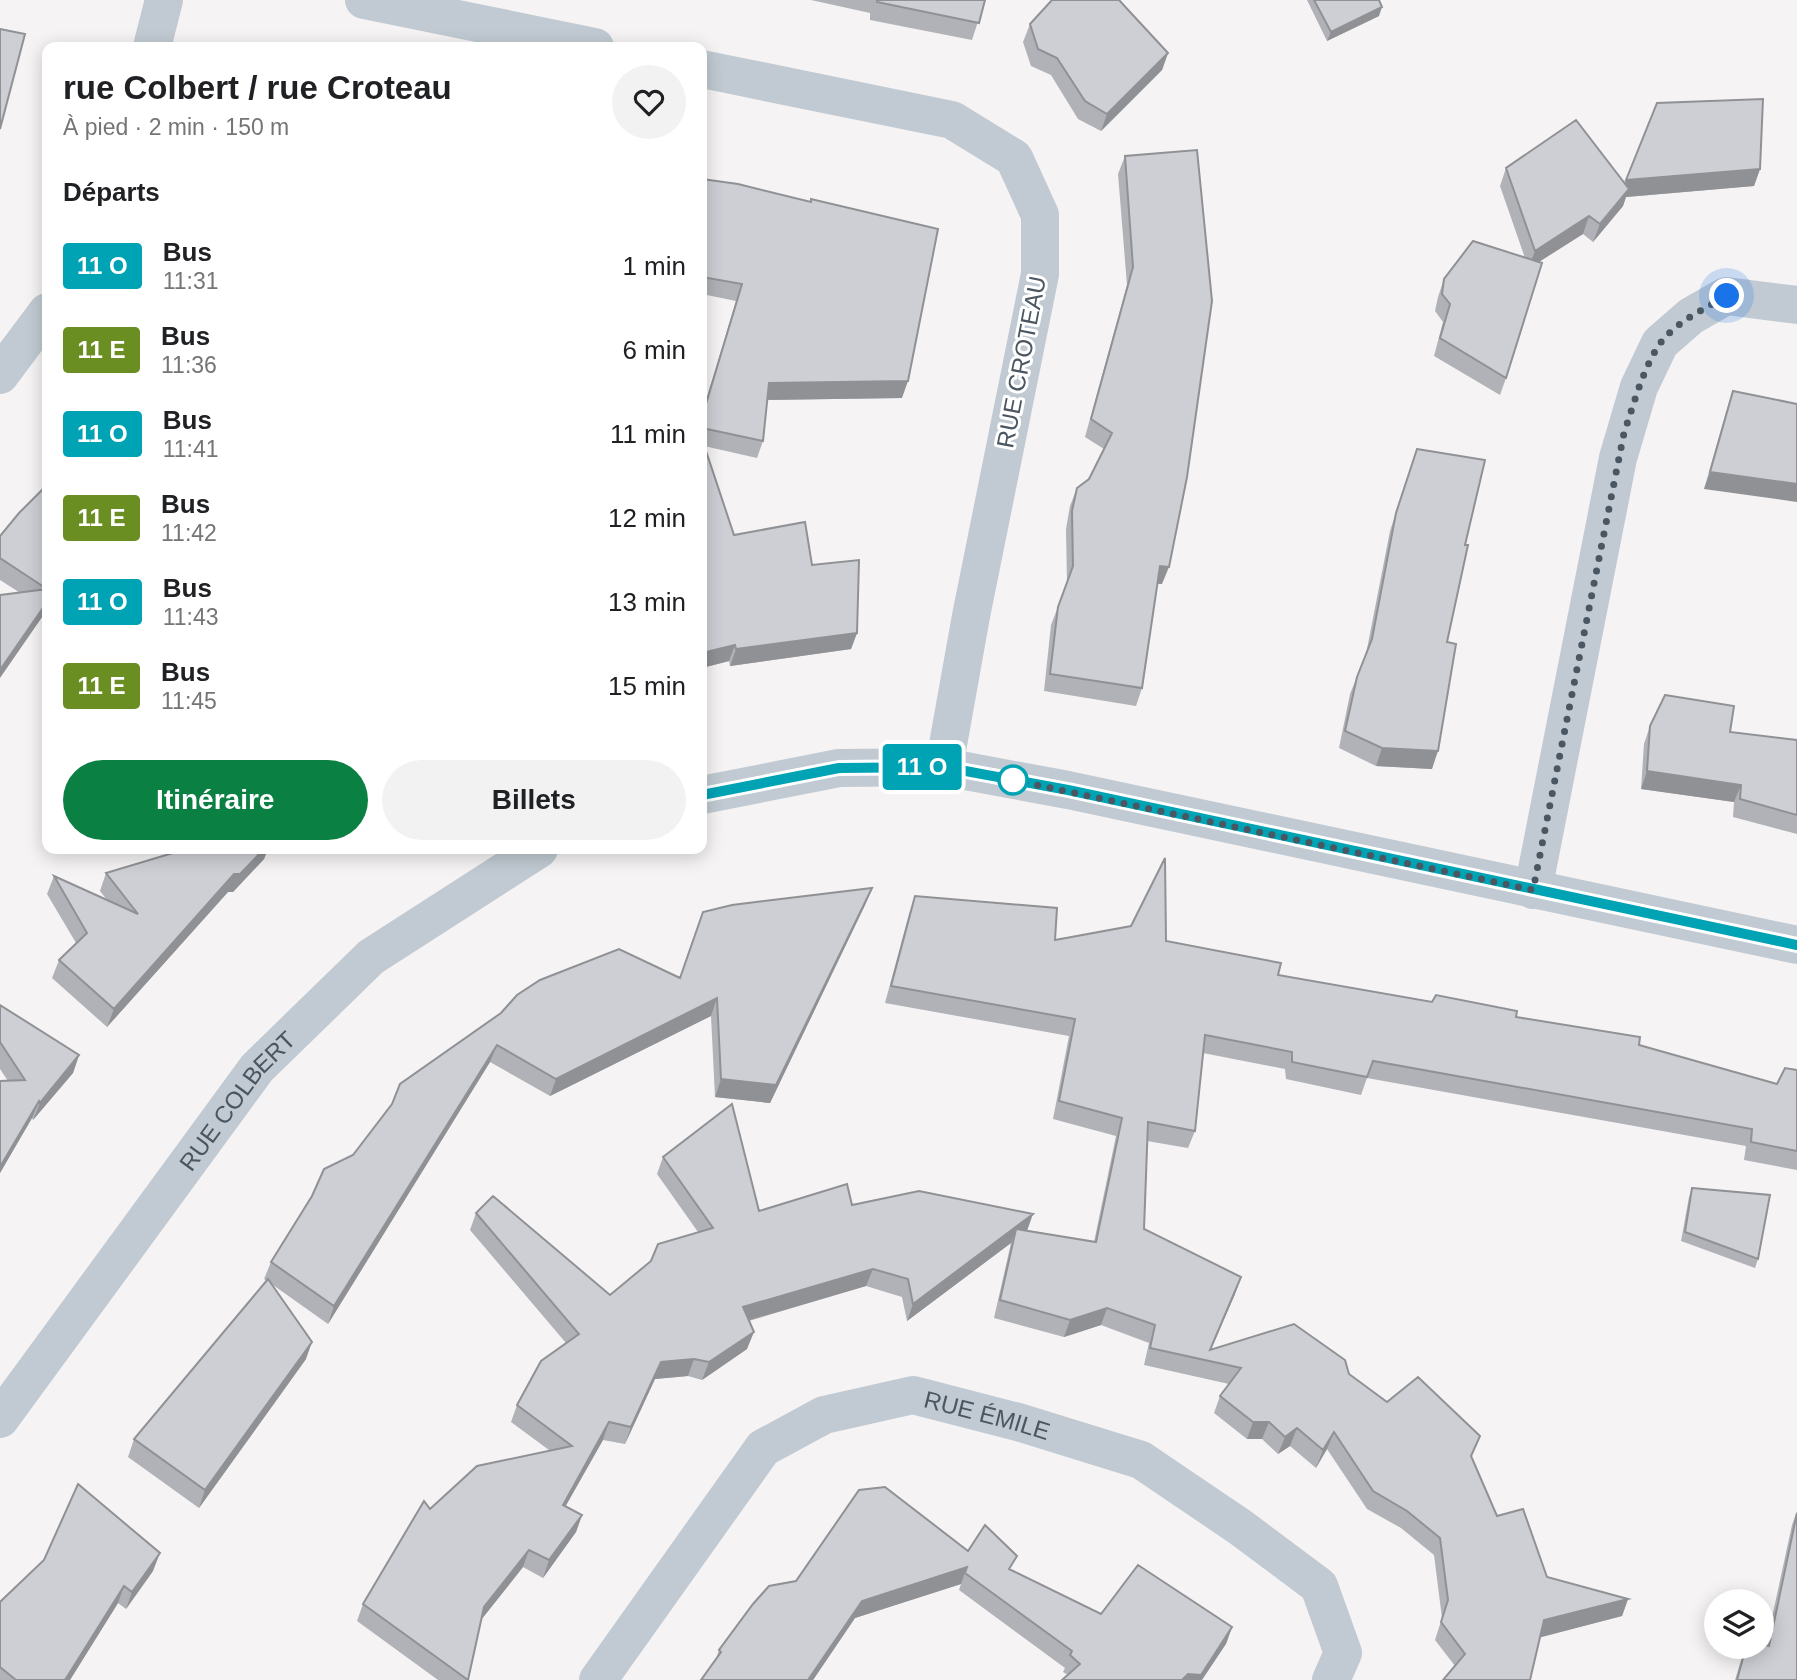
<!DOCTYPE html>
<html lang="fr">
<meta charset="utf-8">
<style>
:root{--surface:#fff;--page:#f2f2f2;--text:#202124;--muted:#757577;--accent:#0b8043}
body{margin:0;font-family:Arial,sans-serif;background:var(--page);color:var(--text);height:100vh;display:flex;flex-direction:column;font-size:26px;white-space:nowrap}
*{box-sizing:border-box;margin:0}
p{font-size:23px;color:var(--muted)}
.icon{flex:none;width:38px;height:38px;fill:none;stroke:currentColor;stroke-width:2;stroke-linecap:round;stroke-linejoin:round}
.map{position:relative;flex:1;overflow:hidden}
.details{position:absolute;left:42px;top:42px;width:665px;height:812px;display:flex;flex-direction:column;background:var(--surface);border-radius:14px;box-shadow:0 4px 18px #0003}
.details>*{flex:none}
.badge{padding:0 14px;border-radius:5px;font-size:24px;line-height:46px}
.buttons{position:absolute;left:1704px;top:1589px;display:grid;gap:14px}
.buttons a{display:grid;place-items:center;width:70px;height:70px;border-radius:50%;background:var(--surface);box-shadow:0 4px 18px #0003;font-size:35px}
.you{position:absolute;width:35px;height:35px;margin:-18px;border:5px solid #fff;border-radius:50%;background:#1a73e8;box-shadow:0 0 0 10px #1a73e833}
.map>.badge{position:absolute;translate:-50% -50%;box-shadow:0 0 0 4px #fff}
h2{padding:0 21px;font-size:26px;line-height:63px}
.round{display:grid;place-items:center;flex:none;width:74px;height:74px;border-radius:37px;background:var(--page)}
.summary{display:flex;align-items:center;justify-content:space-between;height:119px;padding:0 21px}
h1{font-size:33px;font-weight:800;line-height:52px}
.action{display:flex;gap:14px;margin-top:auto;padding:14px 21px}
.action a{flex:1;height:80px;border-radius:42px;background:var(--accent);color:#fff;font-size:28px;font-weight:800;line-height:80px;text-align:center}
.action a+a{background:var(--page);color:var(--text)}
ul{padding:0;list-style:none}
li{display:flex;align-items:center;gap:21px;height:84px;padding:0 21px}
li div{flex:1}
li b{display:block;font-size:26px}
li em{font-style:normal}
li .badge{min-width:77px;font-weight:700;text-align:center}
.map>svg:first-child{display:block}
.lines{fill:none;stroke-linecap:round;stroke-linejoin:round}
.minor{stroke:#c1cad2;stroke-width:38}
.wall{fill:#b0b2b7}
.shaded-wall{fill:#909195}
.building{fill:#cdcfd5;stroke:#909195;stroke-width:2}
.line-casing{stroke:#fff;stroke-width:16}
.line{stroke:#00a3b4;stroke-width:10}
.walk{stroke:#4a5661;stroke-width:7;stroke-dasharray:0 12.6}
.stop-dot{fill:#fff;stroke:#00a3b4;stroke-width:3.5}
.labels{text-anchor:middle;dominant-baseline:central;stroke-width:6;stroke-linejoin:round;paint-order:stroke}
.street-label{font-size:24px;fill:#4a5661;stroke:#fff}
</style>
<div class="map">
<svg width="1797" height="1680" viewBox="0 0 1797 1680">
<rect width="100%" height="100%" fill="#f5f3f3"/>
<g class="lines">
<g class="minor">
<path d="M364 0 595 47"/>
<path d="M152 47 164 0"/>
<path d="M702 69 952 120 1014 158 1040 215V274L971 616 944 767"/>
<path d="M0 375 47 312"/>
<path d="M702 795 839 768 944 767 1068 790 1797 945"/>
<path d="M1533 890 1618 458 1639 387 1660 343 1691 316 1726 296 1797 305"/>
<path id="s1" d="M0 1419 257 1068 371 957 539 849"/>
<path id="s2" d="M598 1680 763 1448 824 1415 913 1395 1018 1422 1141 1460 1240 1527 1319 1586 1343 1653 1331 1680"/>
</g>
</g>
<path class="wall" d="M811 0H985L972 40 870 20V13Z
M1307 0H1379V16L1327 41Z
M1030 24 1168 53 1162 70 1101 131 1078 119 1051 75 1031 66 1023 42Z
M1125 156 1162 584H1157L1142 688 1136 706 1044 691 1051 625 1067 583 1066 529 1070 506 1077 488 1089 479 1104 449 1085 437 1127 285 1118 174Z
M1506 168 1625 183 1760 169 1754 186 1626 197 1623 206 1593 242 1583 234 1538 262 1506 378 1500 395 1434 356 1443 322 1435 311 1438 297 1444 279 1525 258 1500 186Z
M702 179 902 398 767 400 763 441 757 458 704 446 734 535 812 565 857 633 851 649 730 666 729 661 702 668V414L736 301 702 294Z
M1733 391 1797 404 1704 489 1727 409Z
M1417 449 1465 545 1447 642 1432 769 1376 766 1339 748 1350 694 1366 654 1390 531Z
M47 485V610L0 580V536Z
M1650 726 1730 732 1797 740V834L1733 817 1734 802 1641 789 1644 744Z
M181 849H268L264 859 233 892H228L107 1027 52 978 59 960 76 943 47 894 54 876 107 900 100 891 106 873 182 850Z
M872 888 865 905 770 1103 715 1097 711 1016 550 1096 490 1062 328 1324 273 1285 306 1359 199 1508 128 1457 134 1439 267 1281 264 1279 271 1262 353 1155 501 1013 680 978Z
M915 896 1055 940 1166 941 1278 975 1516 1017 1639 1045 1777 1084 1797 1070V1170L1744 1160 1746 1146 1367 1078 1361 1095 1286 1079 1285 1069 1203 1053 1195 1131 1188 1148 1147 1141 1144 1229 1235 1294 1211 1349 1349 1374 1387 1402 1472 1458 1497 1516 1547 1577 1628 1599 1622 1616 1540 1637 1455 1666 1435 1640 1442 1618 1434 1555 1401 1528 1367 1509 1327 1449 1316 1468 1290 1446 1278 1454 1262 1439H1247L1214 1413 1220 1396 1229 1384 1144 1365 1149 1343 1101 1325 1064 1337 994 1318 1011 1243 907 1321 902 1297 866 1286 749 1321 747 1349 702 1380 688 1376 655 1379 625 1444 603 1440 565 1507 582 1515 576 1532 543 1578 523 1567 481 1620 468 1680H438L357 1621 363 1604 430 1509 549 1450 511 1422 517 1405 566 1343 470 1230 476 1213 610 1295 698 1232 657 1174 663 1157 759 1211 852 1205 1027 1230 1094 1242 1116 1136 1053 1119 1069 1036 885 1003 909 914Z
M0 1005 79 1055 73 1073 33 1120 32 1118 0 1173V1081H8L0 1069Z
M1692 1188 1758 1259 1755 1268 1681 1241 1689 1197Z
M1797 1511V1680H1735L1745 1647H1762L1766 1645 1792 1525Z
M968 1551 1011 1571 1101 1614 1232 1627 1226 1644 1068 1675 1063 1672 1065 1668 959 1590 961 1584 855 1618 813 1680H701L716 1659 719 1650Z
M153 1571 126 1609 118 1603 70 1680H0V1601Z"/>
<path class="shaded-wall" d="M1382 7 1379 16 1327 41 1331 32Z
M1168 53 1162 70 1101 131 1107 114Z
M1760 169 1754 186 1626 197 1623 206 1593 242 1600 224 1619 197 1626 180Z
M1589 216 1583 234 1528 269 1535 251Z
M908 381 902 398 763 400 769 383Z
M1710 472 1797 484V502L1704 489Z
M1160 566 1169 567 1162 584 1153 583Z
M47 602V610L0 678V670Z
M857 633 851 649 730 666 736 649Z
M735 645 729 661 702 668V653Z
M1382 748 1438 751 1432 769 1376 766Z
M1647 771 1741 785 1734 802 1641 789Z
M263 849H268L264 859 233 892H228L107 1027 114 1009 234 874Z
M872 888 865 905 770 1103 715 1097 721 1079Z
M717 998 711 1016 550 1096 556 1079Z
M497 1045 490 1062 328 1324 334 1306Z
M79 1055 73 1073 33 1120 40 1103Z
M39 1101 32 1118 0 1173V1167Z
M1033 1214 1027 1231 1016 1229 1011 1243 907 1321 913 1304Z
M873 1269 866 1286 736 1324 743 1307Z
M1241 1277 1235 1294 1206 1360Z
M1107 1308 1101 1325 1064 1337 1070 1320Z
M754 1332 747 1349 702 1380 709 1362Z
M312 1342 306 1359 199 1508 205 1490Z
M694 1359 688 1376 655 1379 625 1444 631 1427 661 1362Z
M609 1422 603 1440 556 1523 563 1505Z
M1253 1422H1269L1262 1439H1247Z
M1297 1428 1290 1446 1278 1454 1285 1437Z
M1334 1432 1327 1449 1316 1468 1323 1450Z
M582 1515 576 1532 543 1578 549 1560Z
M529 1550 523 1567 477 1625 484 1607Z
M160 1553 153 1571 126 1609 132 1592Z
M967 1567 961 1584 855 1618 813 1680H808L862 1601Z
M124 1586 118 1603 70 1680H65Z
M1628 1599 1622 1616 1538 1638 1544 1620Z
M1232 1627 1226 1644 1202 1680H1182Z"/>
<path class="building" d="M877 0H985L979 23 877 2Z
M1052 0H1119L1168 53 1107 114 1085 101 1057 58 1038 49 1030 24Z
M1314 0H1379L1382 7 1331 32Z
M0 29 25 34 0 129Z
M1763 99 1760 169 1626 180 1657 103Z
M1576 120 1629 189 1600 224 1589 216 1535 251 1506 168Z
M1197 150 1212 301 1187 477 1169 567 1160 566 1142 688 1050 674 1058 607 1073 566 1072 511 1077 488 1089 479 1112 433 1091 419 1133 267 1125 156Z
M702 179 738 184 811 202V199L938 229 908 381 769 383 763 441 702 428V417L742 284 702 277Z
M1473 241 1542 263 1506 378 1440 338 1450 304 1442 294 1444 279Z
M1733 391 1797 404V484L1710 472Z
M702 439 734 535 805 522 812 565 859 560 857 633 736 649 735 645 702 653Z
M1417 449 1485 460 1465 545H1468L1447 642 1456 644 1438 751 1382 748 1345 731 1357 677 1372 639 1396 513Z
M47 485V602L0 670V595L47 589 0 558V536L19 513Z
M1665 695 1734 706 1730 732 1797 740V815L1740 799 1741 785 1647 771 1650 726Z
M186 849H264L240 874H234L114 1009 59 960 87 933 54 876 138 914 106 873Z
M1165 858 1166 941 1281 963 1278 975 1432 1002 1436 995 1517 1011 1516 1017 1640 1037 1639 1045 1777 1084 1785 1068 1797 1070V1151L1751 1142 1752 1129 1373 1061 1367 1077 1292 1062V1052L1205 1035 1195 1131 1148 1122 1144 1229 1241 1277 1210 1350 1294 1324 1345 1360 1349 1374 1387 1402 1418 1377 1480 1436 1471 1456 1497 1516 1523 1509 1547 1577 1628 1599 1544 1620 1530 1680H1443L1465 1654 1441 1622 1448 1600 1440 1538 1407 1511 1373 1491 1334 1432 1323 1450 1297 1428 1285 1437 1269 1422H1253L1220 1396 1241 1368 1150 1348 1155 1325 1107 1308 1070 1320 1000 1300 1016 1229 1096 1242 1122 1118 1059 1101 1075 1019 891 986 915 896 1057 908 1055 940 1131 926Z
M872 888 776 1085 721 1079 717 998 556 1079 497 1045 334 1306 271 1262 312 1196 324 1169 353 1155 392 1104 400 1084 501 1013 517 995 540 980 619 949 680 978 703 912 732 905Z
M0 1005 79 1055 40 1103 39 1101 0 1167V1081L25 1080 0 1042Z
M732 1104 759 1211 847 1184 852 1205 919 1191 1033 1214 913 1304 908 1279 873 1269 743 1307 754 1332 709 1362 694 1359 661 1362 631 1427 609 1422 563 1505 582 1515 549 1560 529 1550 484 1607 468 1680 363 1604 424 1501 430 1509 477 1466 572 1446 517 1405 541 1361 579 1334 476 1213 493 1196 610 1295 651 1261 658 1244 713 1228 663 1157Z
M1692 1188 1770 1195 1758 1259 1685 1232Z
M268 1279 312 1342 205 1490 134 1439Z
M78 1484 160 1553 132 1592 124 1586 65 1680H16L0 1667V1602L44 1560Z
M885 1487 968 1551 985 1525 1017 1556 1009 1569 1101 1614 1138 1565 1232 1627 1201 1675 1188 1674 1182 1680H1062L1080 1664 1070 1655 1072 1651 965 1573 967 1567 862 1601 808 1680H701L721 1652 719 1650 753 1604 769 1586 796 1581 859 1490Z
M1797 1513V1680H1737L1746 1647H1762V1644L1769 1646Z"/>
<g class="lines">
<g class="line-casing">
<path id="line" d="M702 795 839 768 944 767 1068 790 1797 945"/>
</g>
<use href="#line" class="line"/>
<path class="walk" d="M1013 780 1533 890 1624 433C1634 404 1642 371 1659 345 1673 324 1705 308 1727 296"/>
</g>
<circle class="stop-dot" cx="1013" cy="780" r="14"/>
<g class="labels">
<g class="street-label">
<text transform="translate(1021 362) rotate(-79)">RUE CROTEAU</text>
<text stroke="none"><textPath href="#s1" startOffset="397">RUE COLBERT</textPath></text>
<text stroke="none"><textPath href="#s2" startOffset="522">RUE ÉMILE</textPath></text>
</g>
</g>
</svg>
<div class="buttons">
<a><svg class="icon" aria-label="layers" viewBox="0 0 24 24"><path d="M12 4l9 5-9 5-9-5zM3 14l9 5 9-5"/></svg></a>
</div>
<div class="you" style="left:1727px;top:296px"></div>
<b class="badge" style="left:922px;top:767px;background:#00a3b4;color:#fff">11 O</b>
<section class="details">
<div class="summary"><div><h1>rue Colbert / rue Croteau</h1><p>À pied · 2 min · 150 m</p></div><a class="round"><svg class="icon" aria-label="heart" viewBox="0 0 24 24"><path d="M12 20l-8-8c-3-5 5-10 8-4 3-6 11-1 8 4z"/></svg></a></div>
<h2>Départs</h2>
<ul>
<li><span class="badge" style="background:#00a3b4;color:#fff">11 O</span><div><b>Bus</b><p>11:31</p></div><em>1 min</em></li>
<li><span class="badge" style="background:#6b8e23;color:#fff">11 E</span><div><b>Bus</b><p>11:36</p></div><em>6 min</em></li>
<li><span class="badge" style="background:#00a3b4;color:#fff">11 O</span><div><b>Bus</b><p>11:41</p></div><em>11 min</em></li>
<li><span class="badge" style="background:#6b8e23;color:#fff">11 E</span><div><b>Bus</b><p>11:42</p></div><em>12 min</em></li>
<li><span class="badge" style="background:#00a3b4;color:#fff">11 O</span><div><b>Bus</b><p>11:43</p></div><em>13 min</em></li>
<li><span class="badge" style="background:#6b8e23;color:#fff">11 E</span><div><b>Bus</b><p>11:45</p></div><em>15 min</em></li>
</ul>
<div class="action"><a>Itinéraire</a><a>Billets</a></div>
</section>
</div>
